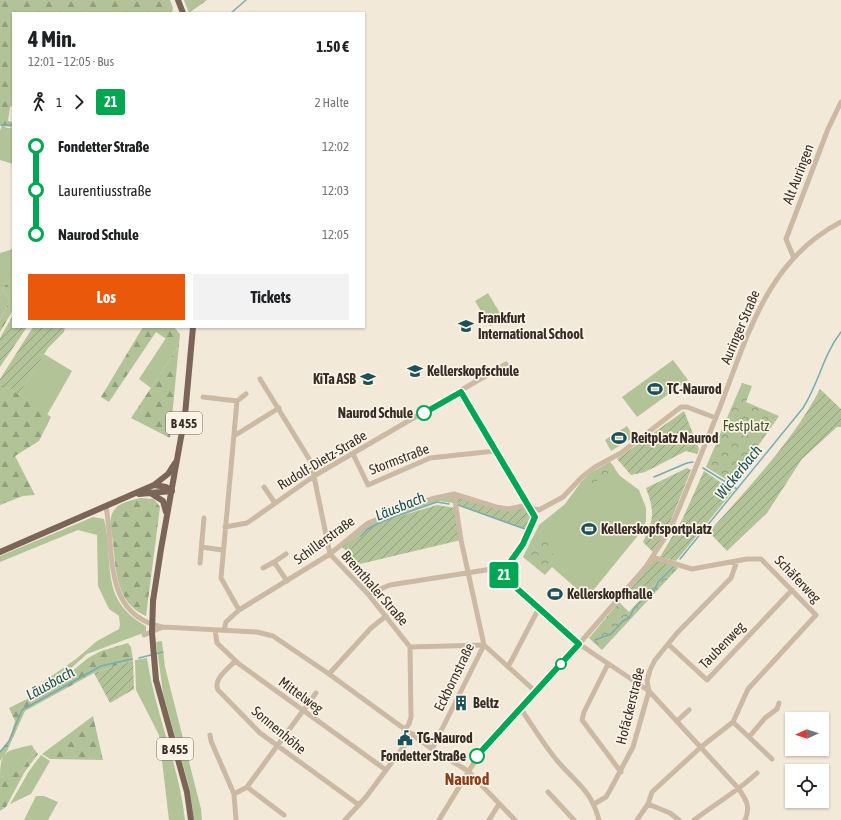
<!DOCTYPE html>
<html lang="de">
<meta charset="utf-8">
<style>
:root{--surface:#fff;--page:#f2f2f2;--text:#202124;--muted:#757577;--accent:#ea580c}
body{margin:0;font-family:"Asap Condensed",sans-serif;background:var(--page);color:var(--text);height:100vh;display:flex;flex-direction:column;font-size:15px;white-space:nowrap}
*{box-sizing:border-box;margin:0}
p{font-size:13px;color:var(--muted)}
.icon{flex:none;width:22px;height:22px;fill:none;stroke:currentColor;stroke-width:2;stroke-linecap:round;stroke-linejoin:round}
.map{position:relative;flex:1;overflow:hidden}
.drawer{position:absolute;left:12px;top:12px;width:353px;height:316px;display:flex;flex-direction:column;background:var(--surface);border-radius:0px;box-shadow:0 1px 3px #0004}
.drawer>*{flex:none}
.badge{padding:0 8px;border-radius:3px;font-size:14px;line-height:26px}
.needle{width:26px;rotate:267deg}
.controls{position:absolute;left:785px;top:712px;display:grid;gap:8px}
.controls a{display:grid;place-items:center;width:44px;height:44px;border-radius:0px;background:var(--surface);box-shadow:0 1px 3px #0004;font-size:20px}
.map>.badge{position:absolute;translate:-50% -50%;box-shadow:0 0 0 2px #fff}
.legs{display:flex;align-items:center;gap:6px;height:44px;padding:0 16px;font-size:13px}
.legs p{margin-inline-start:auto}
.headline{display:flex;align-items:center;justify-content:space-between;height:68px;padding:0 16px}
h1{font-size:22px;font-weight:700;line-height:30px}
.primary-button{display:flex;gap:8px;margin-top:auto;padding:8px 16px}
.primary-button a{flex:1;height:46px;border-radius:0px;background:var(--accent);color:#fff;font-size:16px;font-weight:700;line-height:46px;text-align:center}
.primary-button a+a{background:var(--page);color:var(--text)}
ul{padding:0 16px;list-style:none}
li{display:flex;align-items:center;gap:14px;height:44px;font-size:15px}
li i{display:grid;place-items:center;width:6px;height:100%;margin:0 5px;background:currentColor}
li i::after{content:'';width:10px;height:10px;margin:-5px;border:3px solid;border-radius:50%;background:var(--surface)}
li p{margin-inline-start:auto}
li:first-child i{background:linear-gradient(#0000 50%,currentColor 0)}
li:last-child i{background:linear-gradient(currentColor 50%,#0000 0)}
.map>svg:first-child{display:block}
.grass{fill:#b2c398}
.forest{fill:url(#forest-firs)}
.park{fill:url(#park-crowns)}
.garden{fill:url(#garden-furrows)}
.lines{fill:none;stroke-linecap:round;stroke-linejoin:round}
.stream{stroke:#76acb3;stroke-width:1.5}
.minor{stroke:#ccb9a4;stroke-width:5}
.major{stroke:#7a6556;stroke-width:6}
.major-bridge{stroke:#7a6556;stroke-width:6}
.line-1-casing{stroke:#fff;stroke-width:9}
.line-1{stroke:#00a651;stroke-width:6}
.stop-1-dot{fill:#fff;stroke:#00a651;stroke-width:2}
.labels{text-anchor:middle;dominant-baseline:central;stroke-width:3.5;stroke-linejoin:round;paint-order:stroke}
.shield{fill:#fbf3e6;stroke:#726860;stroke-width:1}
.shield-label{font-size:13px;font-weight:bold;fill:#372d26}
.street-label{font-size:14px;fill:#372d26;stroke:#fbf3e6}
.poi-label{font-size:14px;font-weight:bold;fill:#372d26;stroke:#fbf3e6;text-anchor:start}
.stop-label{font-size:14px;font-weight:bold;fill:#372d26;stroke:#fbf3e6;text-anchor:end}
.park-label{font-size:14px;fill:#425728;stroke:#fbf3e6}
.water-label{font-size:15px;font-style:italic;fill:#19525c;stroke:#fbf3e6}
.quarter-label{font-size:16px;font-weight:bold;fill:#8c3d19;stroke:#fbf3e6}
</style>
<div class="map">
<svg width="841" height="820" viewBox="0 0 841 820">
<defs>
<pattern id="forest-firs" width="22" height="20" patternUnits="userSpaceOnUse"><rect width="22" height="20" fill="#b2c398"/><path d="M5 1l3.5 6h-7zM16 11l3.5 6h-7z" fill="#929f7c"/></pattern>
<pattern id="park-crowns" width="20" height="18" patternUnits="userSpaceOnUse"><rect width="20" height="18" fill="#b2c398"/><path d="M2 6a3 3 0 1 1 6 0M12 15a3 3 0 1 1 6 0" fill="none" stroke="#929f7c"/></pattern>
<pattern id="garden-furrows" width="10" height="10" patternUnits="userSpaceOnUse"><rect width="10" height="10" fill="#b2c398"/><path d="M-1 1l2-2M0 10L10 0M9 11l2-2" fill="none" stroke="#929f7c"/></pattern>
</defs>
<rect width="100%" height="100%" fill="#f3e9d9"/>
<path class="grass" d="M2 124 7 128H13V164L0 160V131Z
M13 249V277L2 289 10 300 0 320V253Z
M488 293 503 318 490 326 475 301Z
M166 338 178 347 151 388 139 379Z
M44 354 72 371 47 415 19 394Z
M673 360 688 380 637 417 622 397Z
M627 426 634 437 611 451 605 440Z
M610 462 620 476 639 490 646 508V521L640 533 587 598 552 567 545 575 523 557 539 525 565 504 581 482Z
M454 494V503L438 501 383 521 341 546 368 523 431 499Z
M93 517 104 519C115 563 98 599 146 626V632L87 654 61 677 34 692 33 689 76 659 97 641 119 629 120 625 119 616 109 609 98 586 97 535 78 530 0 562V556Z
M162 641 165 667 201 809 202 820H194L190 790 163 693 156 642Z
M147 658C155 713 179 765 185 820H169L159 735 136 690 135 660Z
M32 745 34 749 20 774 0 777C0 749 7 751 32 745Z
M41 755 50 761 31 794 10 804 29 771Z
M36 796H44L58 802 48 820H24Z"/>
<path class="forest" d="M0 0H170L173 8 172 13H13V106L10 107 8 121 13 122V128L0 124Z
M184 0H207L189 13Z
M13 277V310L0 332V320L10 300 2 289Z
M143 327H174L180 334 170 438 131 418 178 347 156 332 109 402 101 397Z
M0 384 19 394 51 417 39 441 15 456 35 495 23 496 0 505Z
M141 498 154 499 160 507 146 616C116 603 116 571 113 542 112 534 109 521 112 514 116 503 131 500 141 498Z
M128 643 131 647 133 660 94 673 25 711 7 751 0 761V751L9 741 15 721 9 708 39 693 65 677 88 658 101 651Z
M93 716 103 760 50 759 42 754Z
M34 749 38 754 24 773 6 807 0 811V777L5 776 10 770 20 774Z"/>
<path class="park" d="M742 383 752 386 746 402 779 416 732 483 706 467Z
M610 462 615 468 587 488 581 482 590 473Z
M544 535 554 557 542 569 535 563 527 551 531 541Z
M673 565 678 568 602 650 589 638 619 602 629 612Z"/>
<path class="garden" d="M13 315V327H27L0 367V338Z
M33 327H65L64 332 48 348 19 394 0 384V379Z
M820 389 841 409V427H837L802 459 767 513 727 551 709 532C748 488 793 441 820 389Z
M684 411 699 449 697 454 686 451 645 472 631 475 617 459Z
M687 468 691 470 668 528 653 552 643 542C654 518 655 513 646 488Z
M704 471 733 491 676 561 660 557 682 520Z
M454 494 496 507 523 506 532 510 535 517 529 530 456 504Z
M437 505 455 508 461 540 360 564 341 546 383 521Z
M654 559 673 565 640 600 629 591Z
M133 660 134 689 110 703 94 673Z"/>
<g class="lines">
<path class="stream" d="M231 13 246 0
M0 125H13
M703 468 737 489
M654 477 687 463 693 462
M458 505 525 529
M361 536 368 529 383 521 437 502 449 504
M680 559 803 408C819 383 823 355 841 332
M595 640 611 634 623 621 629 618 635 607 650 592 654 591 658 582 673 567
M155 654 163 652
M139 658 151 655
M0 752 9 741 22 710 101 666 132 659"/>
<path class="minor" d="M793 256 786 239 828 129 841 102
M260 379 311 462 330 554 368 594 410 647 411 717 409 724 405 729
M461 392 535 517 523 544 504 571
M203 397 237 401
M234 436 279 408
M353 454 368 485 430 458 495 451
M264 487 275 503
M106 507C115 553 102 615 163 627L257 632 273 636 329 674 432 749 468 771 515 820
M225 527 247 523 314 476 506 364
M202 547 222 550
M286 554 274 562 287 581
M200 563 204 518
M263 568 274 562
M504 571V577L579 644 649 691 738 788C746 799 751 807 745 820
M368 594 390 585 492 569 504 571
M239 610 221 578 237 401 246 394
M215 630 217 643 239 664 386 770
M224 630 226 622 239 610 330 554 368 523 431 499 454 494 496 507 508 509 523 506 539 510 563 497 582 477 595 467 621 453 681 407H687L716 418
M144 635 163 627
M668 644 707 680 792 590
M410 647 484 645 536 692
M235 661C227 670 213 679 218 690L260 733 359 805
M608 664 584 712 582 720 621 772
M508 667 539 608
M329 674 371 628 386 616
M521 709C532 725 542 742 555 758 574 782 590 787 599 820
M677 721 689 710
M733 722 772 759
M210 735 211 741 234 794 236 820
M749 737 765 718 777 709 779 703
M432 749 484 645 461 540 454 494
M247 787 284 815
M548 792 574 820
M234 794 247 787 316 693
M594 804 606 797 609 792 633 747 649 691 647 681 650 670 655 660 677 633 731 578 737 561
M648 804 670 813 679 820
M345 820 366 797 413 734
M439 820 478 756 579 644 645 568 670 530C687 489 704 448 720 407 748 335 767 260 841 222
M489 820 499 804
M637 820 648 804 652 792 701 747 733 722 748 689 816 615 761 559H747L692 569 652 557
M694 820C715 804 738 791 757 773"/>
<path class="major" d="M178 0 183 13
M154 485 166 487 172 491
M139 494 172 491
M152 494 163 501 166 512
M0 552 154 485 168 474 175 463
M153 601 161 549 185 415 193 327
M156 680 187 792 191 820"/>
<path class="major-bridge" d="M153 601 152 633 156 680"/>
</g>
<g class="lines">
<g class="line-1-casing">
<path id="line-1" d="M424 413 461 392 535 517 523 544 504 571V577L579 644 477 756"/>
</g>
<use href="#line-1" class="line-1"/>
</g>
<defs>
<g id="school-bare" transform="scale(1.2)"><path d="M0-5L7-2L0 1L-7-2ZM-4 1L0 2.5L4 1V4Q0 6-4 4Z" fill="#19525c" stroke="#fbf3e6" stroke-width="2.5" paint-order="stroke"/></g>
<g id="stadium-bare" transform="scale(1.2)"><path d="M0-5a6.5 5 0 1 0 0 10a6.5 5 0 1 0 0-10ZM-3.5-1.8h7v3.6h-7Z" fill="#19525c" stroke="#fbf3e6" stroke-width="2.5" paint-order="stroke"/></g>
<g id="building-bare" transform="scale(1.2)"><path d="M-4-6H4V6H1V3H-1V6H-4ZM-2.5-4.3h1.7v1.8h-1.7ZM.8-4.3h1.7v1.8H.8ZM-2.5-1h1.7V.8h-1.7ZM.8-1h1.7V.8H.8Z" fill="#19525c" stroke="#fbf3e6" stroke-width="2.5" paint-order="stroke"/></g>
<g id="civic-bare" transform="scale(1.2)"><path d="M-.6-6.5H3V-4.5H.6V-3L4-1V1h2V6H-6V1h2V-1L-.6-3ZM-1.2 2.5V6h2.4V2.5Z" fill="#19525c" stroke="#fbf3e6" stroke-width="2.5" paint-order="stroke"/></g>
</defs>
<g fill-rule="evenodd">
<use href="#school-bare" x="466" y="326"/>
<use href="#school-bare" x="415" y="371"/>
<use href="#school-bare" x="368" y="379"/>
<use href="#stadium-bare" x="655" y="389"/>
<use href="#stadium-bare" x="619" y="438"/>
<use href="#stadium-bare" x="589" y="529"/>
<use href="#stadium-bare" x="555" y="594"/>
<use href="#building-bare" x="461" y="703"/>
<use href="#civic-bare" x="405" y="738"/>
</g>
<g class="stop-1-dot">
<circle cx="424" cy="413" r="7"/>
<circle cx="561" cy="664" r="5"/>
<circle cx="477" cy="756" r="7"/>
</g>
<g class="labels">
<g class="shield">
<rect x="166" y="412" width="36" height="22" rx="3"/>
<rect x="157" y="738" width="36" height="22" rx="3"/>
</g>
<g class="shield-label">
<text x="184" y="423">B 455</text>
<text x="175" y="749">B 455</text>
</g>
<g class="street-label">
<text transform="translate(798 174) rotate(-69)">Alt Auringen</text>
<text transform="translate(740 327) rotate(-67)">Auringer Straße</text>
<text transform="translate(399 459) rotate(-21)">Stormstraße</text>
<text transform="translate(322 460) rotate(-31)">Rudolf-Dietz-Straße</text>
<text transform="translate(324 540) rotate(-36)">Schillerstraße</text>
<text transform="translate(798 579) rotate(46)">Schäferweg</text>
<text transform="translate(375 588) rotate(49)">Bremthaler Straße</text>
<text transform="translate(722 645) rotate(-46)">Taubenweg</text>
<text transform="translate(454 677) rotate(-64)">Eckbornstraße</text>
<text transform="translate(301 695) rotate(36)">Mittelweg</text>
<text transform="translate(630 706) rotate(-76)">Hofäckerstraße</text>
<text transform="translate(279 730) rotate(40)">Sonnenhöhe</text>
</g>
<g class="poi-label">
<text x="478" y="318">Frankfurt<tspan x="478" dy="16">International School</tspan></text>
<text x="427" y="371">Kellerskopfschule</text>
<text x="356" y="379" text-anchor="end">KiTa ASB</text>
<text x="667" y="389">TC-Naurod</text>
<text x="631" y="438">Reitplatz Naurod</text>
<text x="601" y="529">Kellerskopfsportplatz</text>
<text x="567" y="594">Kellerskopfhalle</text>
<text x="473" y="703">Beltz</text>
<text x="417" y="738">TG-Naurod</text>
</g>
<g class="stop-label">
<text x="413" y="413">Naurod Schule</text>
<text x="466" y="756">Fondetter Straße</text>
</g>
<g class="park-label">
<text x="746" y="426">Festplatz</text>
</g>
<g class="water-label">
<text transform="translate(738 472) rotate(-51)">Wickerbach</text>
<text transform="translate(400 506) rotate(-22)">Läusbach</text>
<text transform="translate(50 683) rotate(-29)">Läusbach</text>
</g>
<g class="quarter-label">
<text x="467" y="779">Naurod</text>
</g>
</g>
</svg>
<div class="controls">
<a><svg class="needle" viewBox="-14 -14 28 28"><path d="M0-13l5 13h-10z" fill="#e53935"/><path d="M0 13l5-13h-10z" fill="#757577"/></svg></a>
<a><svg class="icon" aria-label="locate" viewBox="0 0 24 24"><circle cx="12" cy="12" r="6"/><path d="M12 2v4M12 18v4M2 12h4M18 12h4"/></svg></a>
</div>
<b class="badge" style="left:504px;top:575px;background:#00a651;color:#fff">21</b>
<section class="drawer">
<div class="headline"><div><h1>4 Min.</h1><p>12:01 – 12:05 · Bus</p></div><b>1.50 €</b></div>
<div class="legs"><svg class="icon" aria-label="walk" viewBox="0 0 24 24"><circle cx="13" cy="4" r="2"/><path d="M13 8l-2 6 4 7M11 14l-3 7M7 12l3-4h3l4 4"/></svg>1<svg class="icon" aria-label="forward" viewBox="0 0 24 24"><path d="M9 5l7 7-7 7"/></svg><b class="badge" style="background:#00a651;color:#fff">21</b><p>2 Halte</p></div>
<ul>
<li><i style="color:#00a651"></i><b>Fondetter Straße</b><p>12:02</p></li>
<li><i style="color:#00a651"></i><span>Laurentiusstraße</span><p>12:03</p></li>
<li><i style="color:#00a651"></i><b>Naurod Schule</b><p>12:05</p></li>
</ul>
<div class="primary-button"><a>Los</a><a>Tickets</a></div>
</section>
</div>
